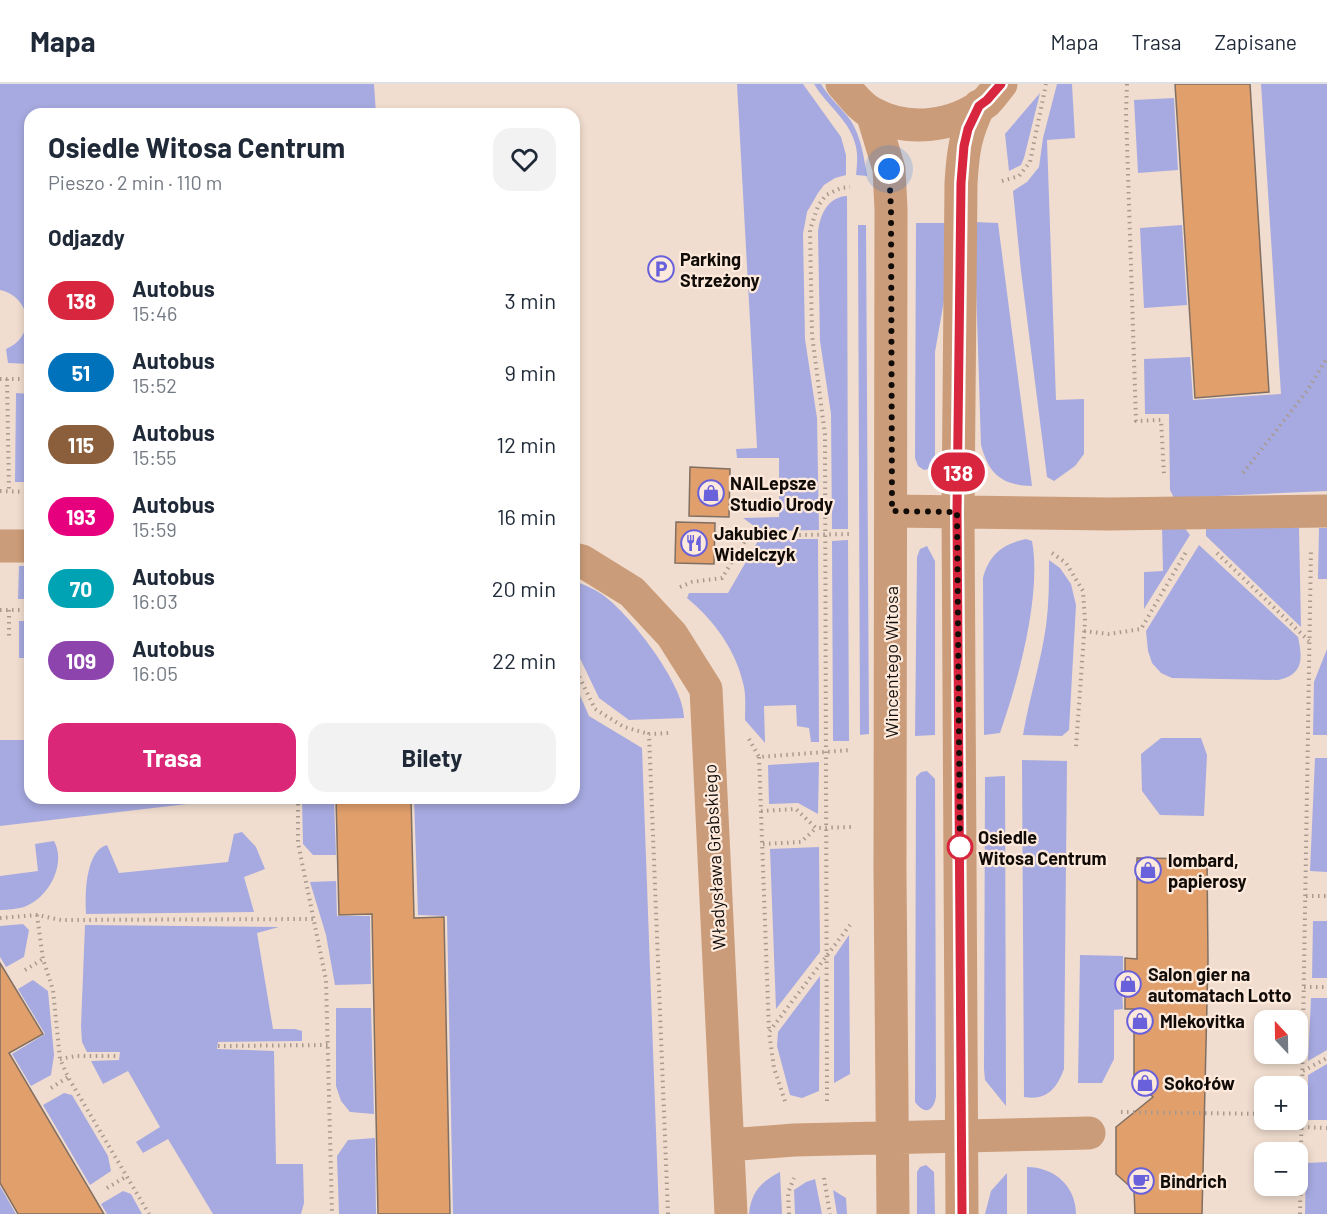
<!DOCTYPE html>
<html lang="pl">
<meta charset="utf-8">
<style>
:root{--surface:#fff;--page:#f2f2f3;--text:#1f2937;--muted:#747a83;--line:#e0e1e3;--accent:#db2777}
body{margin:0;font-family:Barlow,sans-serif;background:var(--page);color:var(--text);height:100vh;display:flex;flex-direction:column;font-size:22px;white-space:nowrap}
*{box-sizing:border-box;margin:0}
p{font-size:20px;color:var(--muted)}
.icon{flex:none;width:33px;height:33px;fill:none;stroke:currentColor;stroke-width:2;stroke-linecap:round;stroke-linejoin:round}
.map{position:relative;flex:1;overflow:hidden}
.panel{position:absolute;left:24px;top:24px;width:556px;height:696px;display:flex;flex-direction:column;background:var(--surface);border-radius:18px;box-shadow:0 3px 9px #0003}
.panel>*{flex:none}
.badge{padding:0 12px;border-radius:20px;font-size:21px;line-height:39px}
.needle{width:39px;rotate:338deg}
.tools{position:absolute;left:1254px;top:926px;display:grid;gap:12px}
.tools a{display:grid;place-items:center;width:54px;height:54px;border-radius:12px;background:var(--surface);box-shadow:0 3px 9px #0003;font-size:30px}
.you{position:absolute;width:30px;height:30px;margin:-15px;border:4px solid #fff;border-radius:50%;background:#1a73e8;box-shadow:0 0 0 9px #1a73e833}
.map>.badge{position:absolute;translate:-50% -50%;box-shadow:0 0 0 3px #fff}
h2{padding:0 24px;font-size:22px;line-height:54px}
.round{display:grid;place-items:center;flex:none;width:63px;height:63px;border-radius:18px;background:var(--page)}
.overview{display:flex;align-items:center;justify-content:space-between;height:102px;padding:0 24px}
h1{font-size:28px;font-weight:700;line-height:45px}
.cta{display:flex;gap:12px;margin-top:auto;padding:12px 24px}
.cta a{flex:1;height:69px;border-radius:18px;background:var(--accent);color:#fff;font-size:24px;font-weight:700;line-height:69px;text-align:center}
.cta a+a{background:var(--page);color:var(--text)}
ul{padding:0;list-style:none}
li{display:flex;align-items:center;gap:18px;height:72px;padding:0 24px}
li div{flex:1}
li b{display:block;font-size:22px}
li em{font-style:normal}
li .badge{min-width:66px;font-weight:700;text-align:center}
header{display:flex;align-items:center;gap:36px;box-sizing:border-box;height:84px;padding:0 30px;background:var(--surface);border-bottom:2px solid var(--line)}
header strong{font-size:28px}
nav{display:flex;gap:33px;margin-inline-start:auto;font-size:21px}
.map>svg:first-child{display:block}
.green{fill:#a7aae0}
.building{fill:#e19f6b;stroke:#806f63;stroke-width:1.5}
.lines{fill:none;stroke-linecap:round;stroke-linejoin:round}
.path{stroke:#a99a8f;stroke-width:4;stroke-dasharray:1.5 4.5;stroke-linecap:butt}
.minor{stroke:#cb9c79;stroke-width:33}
.line-casing{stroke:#fff;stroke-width:14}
.line{stroke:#d7263d;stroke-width:9}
.walk{stroke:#120c08;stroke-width:6;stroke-dasharray:0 10.8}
.stop-dot{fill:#fff;stroke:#d7263d;stroke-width:3}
.labels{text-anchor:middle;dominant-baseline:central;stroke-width:4.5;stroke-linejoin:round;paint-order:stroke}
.poi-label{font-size:18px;font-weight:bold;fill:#120c08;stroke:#fdeadc;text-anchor:start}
.street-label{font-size:18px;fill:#120c08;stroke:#fdeadc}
.stop-label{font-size:18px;font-weight:bold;fill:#120c08;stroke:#fdeadc;text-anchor:start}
</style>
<header>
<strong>Mapa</strong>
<nav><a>Mapa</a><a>Trasa</a><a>Zapisane</a></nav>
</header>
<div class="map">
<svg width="1327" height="1130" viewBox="0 0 1327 1130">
<rect width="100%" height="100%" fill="#f0ddcf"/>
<path class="green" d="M0 0H374L376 30H30V280L8 279 6 265C37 252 31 213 0 206Z
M737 0H803L841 53 846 71V91L835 94 824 101 818 109 807 128 803 150 805 255 817 334 819 446 761 447 743 434 779 433V374H737L736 365 757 364Z
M814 0H821C829 14 842 24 851 37 861 53 864 73 867 92L856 91C857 82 858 72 856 63 851 37 827 22 814 0Z
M1057 0H1072L1075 54 1047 56 1056 316 1084 315V370L1075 382 1054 397 1047 393 1021 187 1013 107 1027 98 1039 83 1043 54Z
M1261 0H1327V407L1174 414 1170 406 1169 330H1145L1144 275 1190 273 1193 316 1281 310Z
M1040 9 1024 74 1021 81 1009 87 1005 50Z
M1174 14 1178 86 1138 89 1134 16Z
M847 112 848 445H832L831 330 820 257 818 148C820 130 828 113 847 112Z
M974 138 998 139 1032 402C1001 401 989 390 981 361Z
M916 139H949V188L935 268V378L932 384 924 386 918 382 915 374Z
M858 141H866L869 650 860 651Z
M1182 141 1187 221 1144 224 1140 144Z
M16 309 30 310V398H15Z
M1162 443H1184L1190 451 1144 525V488L1163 487Z
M1206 444H1299L1301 543 1206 452Z
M1319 444H1327V495H1318Z
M759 455H818L819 658H811L809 644 797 642 796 621 764 622 765 659 745 636C745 626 746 613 744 603 737 568 715 537 687 514L689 509H728Z
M1026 455 1032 457C1042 510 1018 598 1000 649L984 651 983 494C989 471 1003 460 1026 455Z
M848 456 849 657H833L832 457Z
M1199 461 1298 553C1303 575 1303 591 1278 596L1172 594 1161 589 1152 579 1148 567 1146 547Z
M927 462 935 477V651L915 652 917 473 920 465Z
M1049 476 1060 484 1071 500 1076 521 1069 646 1062 652 1023 651C1029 615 1041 578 1046 542 1049 520 1049 498 1049 476Z
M19 482H30V515H18Z
M574 497C583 500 592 504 600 509 628 527 685 601 684 634L629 636 599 614 575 564Z
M19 537H30V574H19Z
M1327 565V651H1313L1314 598Z
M575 600 589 632 642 664 659 1130H453L447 832 418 831 414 714H574Z
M1161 654H1201L1207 671 1204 732 1160 731 1142 707 1141 670Z
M0 656H30V714H238L0 742Z
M1315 674H1327V788L1310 787Z
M1022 676 1067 677 1064 985C1057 1004 1047 1017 1024 1013Z
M819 678 818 730 798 719 769 720 768 681Z
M927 687 935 695 936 1013C933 1028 925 1031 915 1018L916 693 921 688Z
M1005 692 1006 1022 985 996 984 985 985 693Z
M302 714H334L336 771H313L303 760Z
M242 748 256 763 265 785 244 793 254 828 86 830C85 812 85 767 107 761L119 789 228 778 234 750Z
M54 757C67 780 48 815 24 823 17 825 7 826 0 826V792L38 787 35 760Z
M819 763 820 868 776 925 770 765Z
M336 797 337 832H370L371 900 335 901 326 851 310 798Z
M1313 837H1327V894H1312Z
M23 840 29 846 24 873 6 883 0 873V842Z
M85 841 279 843 257 849 273 945H295L302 947V957L218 958 217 965 274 967 276 1080H303L304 1119 301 1130H213L168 1055 143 1069 136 1058 160 1043 128 987 103 1000 91 977 119 976 120 968H87L82 958 81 942Z
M849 851 850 990 834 999V873Z
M1080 871 1123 872V891L1115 896 1122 906 1123 925 1114 926V975L1102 999H1078Z
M820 892 819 1007 802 1014 790 1011 777 962 778 948Z
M33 896 48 907 54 971 51 991 31 1002 12 970 45 950 18 905Z
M1311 914H1327V966L1308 977Z
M336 924H371L374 1030 350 1028 341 1017 336 1002Z
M1327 980V1036H1308V991Z
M64 1009 72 1011 108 1072 111 1087 90 1101 43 1021Z
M375 1054 376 1130H339L337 1072 348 1056Z
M1327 1078V1130H1305L1306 1079Z
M926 1081 934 1088 935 1130H917V1088L920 1083Z
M1027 1083C1054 1083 1076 1102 1076 1130H1027Z
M780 1088 782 1130H749C751 1108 762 1097 780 1088Z
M1007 1089V1130H985L991 1107Z
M815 1095 822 1130H795L794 1106 806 1098Z
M0 1102 16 1130H0Z
M833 1106 846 1114 847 1130H837Z
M123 1107 131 1110 142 1130H107L101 1120Z"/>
<path class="building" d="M1175 0H1250L1269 308 1195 314Z
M690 383 730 385 729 433 689 432Z
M676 438 715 439 714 480 675 479Z
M336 714H411L414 834 444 833 450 1130H378L372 830 339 831Z
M1137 774 1207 775 1208 876 1202 1130H1135L1134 1106 1116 1090V1043L1153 1013 1134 994V925H1125V874L1137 875Z
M0 879 43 950 9 969 104 1130H18L0 1099Z"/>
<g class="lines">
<path class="path" d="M1127 0 1126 28 1136 337 1161 336 1164 391
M1002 97 1019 92 1030 78 1046 0
M0 295H30
M7 295 9 407
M1243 389 1307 307 1327 274
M0 407 30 408
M1052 469 1066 479 1083 507 1085 537 1076 663
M1217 469 1309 557
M680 503 692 498 722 494 748 452 851 450
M0 526H30
M9 526V554
M1084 547 1109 550 1141 545 1186 468
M574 582 595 625 624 643 649 650
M749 655 759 673 851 666
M759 673 769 948
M298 714V759L326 896 332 1130
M761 727 796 725 816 744 852 743
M763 760 801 758 816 744
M1306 812H1327
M37 831 43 875 53 906 60 975 68 993 149 1130
M0 834 37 831 61 836 314 835
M25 886 43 875
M1304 903H1327
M218 962 329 961
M60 975 76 972H119
M1303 987 1327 974
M51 1004 68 993
M785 1017 774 984 769 948 850 841
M827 1017 825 351 812 251 810 146 818 122 826 111 841 104 850 103
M1121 1028 1264 1030
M1302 1043 1327 1044
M824 1094 830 1130
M107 1104 127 1092
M668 1130 649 650 669 649
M789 1130 788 1109 794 1094
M1300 1130 1311 465"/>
<path class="minor" d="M842 0C851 10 860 23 872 29 908 49 954 43 986 18 991 13 996 6 1001 0
M872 29 889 85 891 125 890 788 893 1130
M892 427 1109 430 1327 427
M0 462H30
M574 475 582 477 632 508 672 551 706 605 731 1130
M728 1061 794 1056 1089 1049
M962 1130 958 428 961 99C963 67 965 51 979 22"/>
</g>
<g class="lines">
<g class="line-casing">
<path id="line" d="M962 1130 957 428 961 99 964 62 968 45 979 22 987 16 1001 0"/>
</g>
<use href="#line" class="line"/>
<path class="walk" d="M889 85 891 125 892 427 957 428 960 763"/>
</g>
<defs>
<g id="parking-ring" transform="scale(1.35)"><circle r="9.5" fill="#fdeadc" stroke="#6961db" stroke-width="1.5"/><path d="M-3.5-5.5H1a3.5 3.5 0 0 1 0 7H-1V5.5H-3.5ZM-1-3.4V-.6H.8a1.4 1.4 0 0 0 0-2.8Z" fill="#6961db"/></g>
<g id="shop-ring" transform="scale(1.35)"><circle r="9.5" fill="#fdeadc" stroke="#6961db" stroke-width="1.5"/><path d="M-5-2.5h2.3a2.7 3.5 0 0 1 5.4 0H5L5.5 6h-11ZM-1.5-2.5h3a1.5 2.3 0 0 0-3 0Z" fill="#6961db"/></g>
<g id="restaurant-ring" transform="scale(1.35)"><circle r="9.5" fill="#fdeadc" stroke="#6961db" stroke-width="1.5"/><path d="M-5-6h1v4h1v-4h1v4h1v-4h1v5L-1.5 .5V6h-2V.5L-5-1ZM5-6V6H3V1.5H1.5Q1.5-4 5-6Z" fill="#6961db"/></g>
<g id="cafe-ring" transform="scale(1.35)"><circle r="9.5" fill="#fdeadc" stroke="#6961db" stroke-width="1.5"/><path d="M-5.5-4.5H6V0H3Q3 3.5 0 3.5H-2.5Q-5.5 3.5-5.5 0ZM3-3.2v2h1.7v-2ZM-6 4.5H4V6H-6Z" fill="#6961db"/></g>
</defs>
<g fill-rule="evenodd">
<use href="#parking-ring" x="661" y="185"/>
<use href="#shop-ring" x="711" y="409"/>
<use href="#restaurant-ring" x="694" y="459"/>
<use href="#shop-ring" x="1148" y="786"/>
<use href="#shop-ring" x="1128" y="900"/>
<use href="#shop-ring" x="1140" y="937"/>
<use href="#shop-ring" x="1145" y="999"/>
<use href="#cafe-ring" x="1141" y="1097"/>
</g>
<circle class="stop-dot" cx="960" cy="763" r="12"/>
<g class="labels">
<g class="poi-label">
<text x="680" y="175">Parking<tspan x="680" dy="21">Strzeżony</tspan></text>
<text x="730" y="399">NAILepsze<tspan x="730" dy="21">Studio Urody</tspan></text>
<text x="714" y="449">Jakubiec /<tspan x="714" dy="21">Widelczyk</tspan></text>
<text x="1168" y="776">lombard,<tspan x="1168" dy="21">papierosy</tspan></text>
<text x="1148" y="890">Salon gier na<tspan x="1148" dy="21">automatach Lotto</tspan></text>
<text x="1160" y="937">Mlekovitka</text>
<text x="1164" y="999">Sokołów</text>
<text x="1160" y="1097">Bindrich</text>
</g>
<g class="street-label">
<text transform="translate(891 578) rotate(-90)">Wincentego Witosa</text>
<text transform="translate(714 773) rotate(-93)">Władysława Grabskiego</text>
</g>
<g class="stop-label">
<text x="978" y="753">Osiedle<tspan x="978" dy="21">Witosa Centrum</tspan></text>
</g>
</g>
</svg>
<div class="tools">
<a><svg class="needle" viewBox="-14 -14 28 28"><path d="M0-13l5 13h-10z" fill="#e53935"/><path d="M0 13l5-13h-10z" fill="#747a83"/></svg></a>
<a>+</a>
<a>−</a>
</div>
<div class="you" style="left:889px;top:85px"></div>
<b class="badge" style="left:958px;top:388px;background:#d7263d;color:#fff">138</b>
<section class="panel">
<div class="overview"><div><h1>Osiedle Witosa Centrum</h1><p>Pieszo · 2 min · 110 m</p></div><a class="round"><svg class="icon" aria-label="heart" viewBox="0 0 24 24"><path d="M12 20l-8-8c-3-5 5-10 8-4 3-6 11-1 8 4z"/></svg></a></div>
<h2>Odjazdy</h2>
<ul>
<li><span class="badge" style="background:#d7263d;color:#fff">138</span><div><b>Autobus</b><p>15:46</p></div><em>3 min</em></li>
<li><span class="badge" style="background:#0072bc;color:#fff">51</span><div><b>Autobus</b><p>15:52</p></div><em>9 min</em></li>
<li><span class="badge" style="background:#8b5e3c;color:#fff">115</span><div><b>Autobus</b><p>15:55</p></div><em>12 min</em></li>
<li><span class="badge" style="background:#e6007e;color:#fff">193</span><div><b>Autobus</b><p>15:59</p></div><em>16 min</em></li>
<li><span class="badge" style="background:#00a3b4;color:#fff">70</span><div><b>Autobus</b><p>16:03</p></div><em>20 min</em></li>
<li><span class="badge" style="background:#8e44ad;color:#fff">109</span><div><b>Autobus</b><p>16:05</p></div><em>22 min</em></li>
</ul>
<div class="cta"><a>Trasa</a><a>Bilety</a></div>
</section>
</div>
